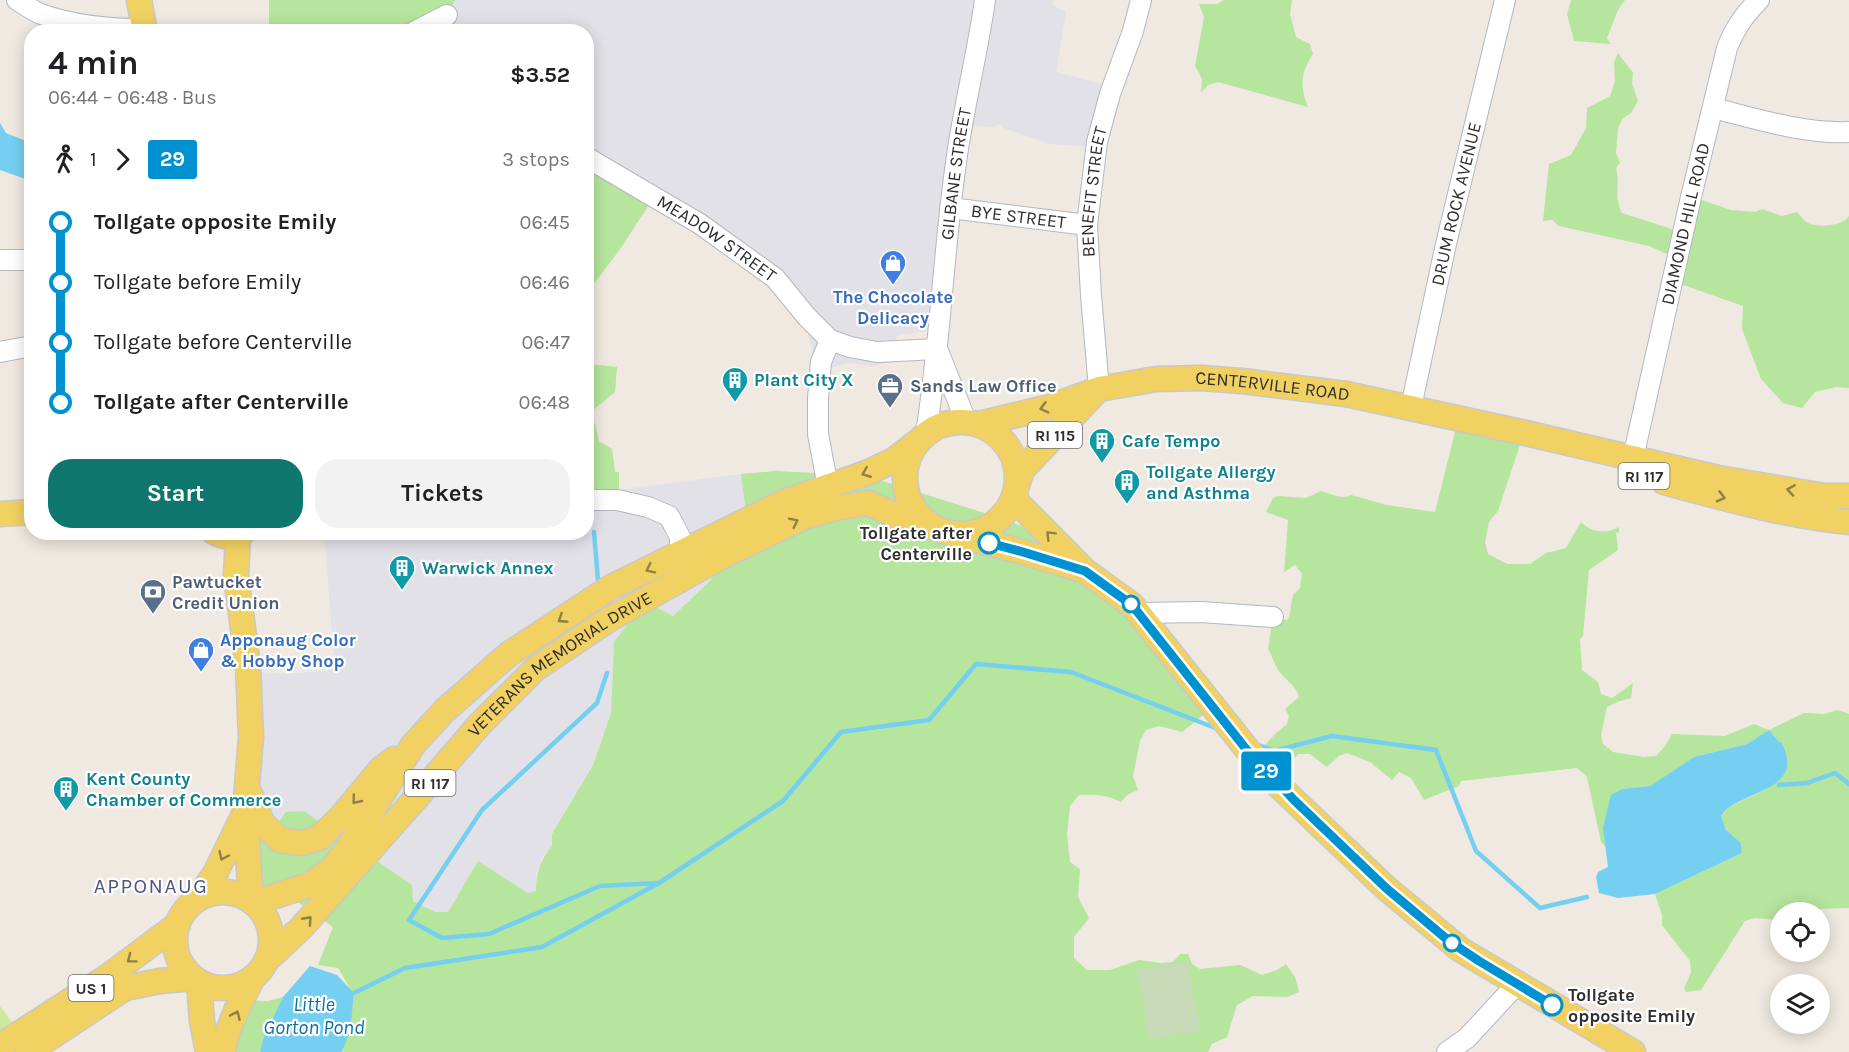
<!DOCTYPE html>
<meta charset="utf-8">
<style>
:root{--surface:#fff;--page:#f2f2f2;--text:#202124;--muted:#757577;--accent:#0f766e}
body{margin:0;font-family:Karla,sans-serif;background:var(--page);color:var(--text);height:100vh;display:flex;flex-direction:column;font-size:22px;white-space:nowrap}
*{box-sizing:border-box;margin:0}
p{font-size:20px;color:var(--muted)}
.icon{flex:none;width:33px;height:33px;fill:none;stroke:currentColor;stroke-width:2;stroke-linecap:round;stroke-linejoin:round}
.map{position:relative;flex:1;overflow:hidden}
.drawer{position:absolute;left:24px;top:24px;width:570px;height:516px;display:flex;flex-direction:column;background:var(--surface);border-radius:24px;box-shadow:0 3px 15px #0003}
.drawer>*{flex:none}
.badge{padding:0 12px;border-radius:4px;font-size:21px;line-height:39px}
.controls{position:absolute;left:1770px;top:902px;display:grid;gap:12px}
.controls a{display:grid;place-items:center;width:60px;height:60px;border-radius:50%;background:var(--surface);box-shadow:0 3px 15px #0003;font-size:30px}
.map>.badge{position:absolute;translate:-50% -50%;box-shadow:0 0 0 3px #fff}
.legs{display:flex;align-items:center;gap:9px;height:66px;padding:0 24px;font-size:20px}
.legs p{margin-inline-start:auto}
.overview{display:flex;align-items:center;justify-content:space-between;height:102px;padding:0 24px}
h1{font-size:33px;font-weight:700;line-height:45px}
.button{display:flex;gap:12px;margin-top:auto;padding:12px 24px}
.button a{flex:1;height:69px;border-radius:24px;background:var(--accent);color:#fff;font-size:24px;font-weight:700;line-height:69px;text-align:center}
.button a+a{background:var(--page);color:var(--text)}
ul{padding:0 24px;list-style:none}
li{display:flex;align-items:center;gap:21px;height:60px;font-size:22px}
li i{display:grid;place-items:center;width:9px;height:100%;margin:0 8px;background:currentColor}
li i::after{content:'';width:15px;height:15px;margin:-8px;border:4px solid;border-radius:50%;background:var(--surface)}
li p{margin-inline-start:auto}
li:first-child i{background:linear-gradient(#0000 50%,currentColor 0)}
li:last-child i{background:linear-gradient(currentColor 50%,#0000 0)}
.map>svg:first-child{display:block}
.industrial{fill:#e3e1e8}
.green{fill:#b6e59e}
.cemetery{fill:#c8d9b8}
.pitch{fill:#c9ec9a}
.water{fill:#75cff0}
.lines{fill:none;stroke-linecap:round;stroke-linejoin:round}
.stream{stroke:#75cff0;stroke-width:4.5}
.minor-casing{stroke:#b4b7c1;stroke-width:22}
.major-casing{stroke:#c9c9c9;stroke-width:27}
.minor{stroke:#fff;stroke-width:20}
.major{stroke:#f2d163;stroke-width:24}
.oneway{stroke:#908048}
.line-1-casing{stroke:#fff;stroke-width:14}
.line-1{stroke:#0092d0;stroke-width:9}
.stop-1-dot{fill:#fff;stroke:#0092d0;stroke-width:3}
.labels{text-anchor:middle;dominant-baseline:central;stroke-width:4.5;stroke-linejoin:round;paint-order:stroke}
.shield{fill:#fff;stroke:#6d6d6d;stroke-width:1.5}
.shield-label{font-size:16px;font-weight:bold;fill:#2e2e2e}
.street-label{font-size:18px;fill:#2e2e2e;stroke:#fff}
.shop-label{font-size:18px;font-weight:bold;fill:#366cbe;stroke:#fff}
.culture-label{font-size:18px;font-weight:bold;fill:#0d838f;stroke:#fff;text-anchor:start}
.service-label{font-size:18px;font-weight:bold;fill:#4e5e75;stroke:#fff;text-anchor:start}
.stop-label{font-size:18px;font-weight:bold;fill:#2e2e2e;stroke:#fff;text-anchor:end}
.water-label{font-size:20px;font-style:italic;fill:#0d6fa3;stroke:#fff}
.quarter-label{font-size:21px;letter-spacing:1.5px;fill:#4d5680;stroke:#fff}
</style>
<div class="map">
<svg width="1849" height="1052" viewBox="0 0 1849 1052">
<rect width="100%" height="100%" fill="#efe9e1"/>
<path class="industrial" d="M455 0H1053L1052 5 1066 11 1056 72 1110 86 1096 147 1050 144 1003 128 999 124 993 127 964 125 938 330 898 335 893 346 900 357 894 361 872 366 849 363 817 372 803 312 793 299 587 153 586 32H422L446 16Z
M741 474 745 505 740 537 709 582 673 616 652 604 614 642 611 713 593 765 552 834 553 846 543 856 536 875 537 891 528 893 478 861 448 912 435 913 278 823 252 793 250 671 284 674 335 670 324 533 586 532 587 494Z"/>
<path class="green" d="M269 0H455L446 16 422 31 269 32Z
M1224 0H1292L1290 14 1296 37 1310 44 1313 54C1300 73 1300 87 1308 107L1218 82 1208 85 1201 93 1202 79 1195 66 1204 17 1199 4H1217Z
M1571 0H1625L1618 10 1607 38 1611 44 1574 41 1567 14Z
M1618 53 1633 73 1632 83 1638 101 1631 113 1622 119 1618 129 1616 153 1620 163 1616 168C1621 185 1613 195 1622 213L1681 232 1693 197 1731 210 1755 212 1762 209 1782 216 1797 212C1800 215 1804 221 1808 223 1817 228 1843 226 1849 216V388L1836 387 1815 392 1802 408 1783 403 1761 379 1742 329 1743 306 1672 281 1674 257 1649 246 1559 226 1552 220 1543 221 1549 164 1571 155 1586 128 1587 108 1610 96 1615 81 1614 62Z
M587 153 654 197 621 248 587 293Z
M586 359 590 364 617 367 615 392 592 411 599 441 612 449 615 472H619V489L586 494Z
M1458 420 1521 442 1498 511 1489 522 1485 542 1488 554 1507 564H1530L1546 553 1566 548 1581 522C1592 533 1606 534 1619 527V533L1616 532 1618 550 1589 570 1583 636 1580 639 1582 670 1598 682 1601 694 1612 698 1633 683 1631 698 1620 701 1607 707 1601 735 1603 744 1613 752 1644 757 1656 756 1665 746 1672 734 1725 736 1754 724 1769 730 1804 713 1824 714 1838 710 1849 714V908L1818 909 1812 912H1780V920L1755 918 1745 921 1701 990 1686 992 1684 988 1691 973 1690 961 1662 925V915L1655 894 1742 853 1741 843 1726 830 1721 816 1729 807 1767 789 1779 742 1769 730 1747 744 1694 757 1650 786 1622 789 1606 847 1601 842 1587 777 1577 768 1461 781 1459 786 1424 800 1411 778 1399 772 1392 780 1370 762 1347 753 1339 756 1327 767 1310 754H1298L1274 781 1254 757 1276 733 1287 724 1289 716 1285 709 1299 697C1295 683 1282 679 1276 666 1273 661 1272 655 1268 649L1273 617 1287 620 1289 617 1293 595 1300 588 1302 574 1295 565 1284 572 1288 520 1266 512 1273 498 1278 496 1306 498 1321 491C1331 494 1341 500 1351 495L1387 505 1435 512Z
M776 471 854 475 873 478 1010 521 1042 536 1082 559 1212 708 1182 732 1159 726 1146 730 1140 741 1133 776 1138 790 1127 795 1121 802C1108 795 1094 794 1079 795L1070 806 1067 834 1070 862 1080 869 1078 897 1089 918 1074 937V958L1087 970H1110L1139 960 1161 963 1173 962 1180 954H1188L1192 964 1200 969 1240 965 1262 975 1277 970 1286 964 1295 977 1299 992 1287 997 1253 996 1237 1005 1227 1037 1212 1044 1208 1052H343L354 995 338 968 318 965 333 927 295 900 271 887 246 880V839L278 823 286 812 304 811 412 885 413 901 435 912H448L478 861 528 893 536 891C536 873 540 860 552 846V834L593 765 611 713 614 642 641 606 651 604 673 616 709 582 740 537 745 505 741 474Z
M291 995 269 1052H219L224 1003 227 1000 268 1001Z"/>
<path class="cemetery" d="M1188 962 1200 1031 1149 1039 1137 971Z"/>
<path class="pitch" d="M0 1006 24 1039 0 1052Z"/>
<path class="water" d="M0 123 6 133 31 143V181L0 170Z
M1769 730 1779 742H1781C1804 785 1758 789 1731 806 1727 808 1724 812 1721 816L1726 830 1741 843 1742 853 1655 894 1618 898 1599 893 1596 877 1598 872 1608 867 1603 828 1611 795 1622 789 1650 786 1694 757 1747 744Z
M310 966 337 975 354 993 350 1031 342 1052H260L264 1037 283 997Z"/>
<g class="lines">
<path class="stream" d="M586 475 588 483
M594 532 598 580
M607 673 597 703 482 810 409 920 442 938 489 934 600 886 657 883
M1256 744 1274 751 1332 736 1436 750 1476 851 1540 908 1587 897
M1779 785 1807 783 1835 773 1849 784
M354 993 405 968 542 947 659 883 783 801 841 732 929 720 976 664 1071 672 1218 729"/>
<g class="minor-casing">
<g id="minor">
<path d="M17 0C25 5 33 11 41 14 74 26 110 29 144 29"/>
<path d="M414 32 447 15"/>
<path d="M1713 108C1757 119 1804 134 1849 132"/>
<path id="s1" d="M586 157 700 224 775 278 807 317 830 340 850 347 877 352 937 349"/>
<path id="s2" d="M950 208 1087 225"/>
<path d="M0 260H32"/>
<path d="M938 351 966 421"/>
<path d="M0 352 32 346"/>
<path id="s3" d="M1099 389 1091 295 1087 225 1097 142 1110 94 1133 31 1141 0"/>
<path id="s4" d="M1411 407 1446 244 1505 0"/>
<path id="s5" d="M926 433C940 346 943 258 955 170 962 113 977 57 985 0"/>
<path id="s6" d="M1633 458 1691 197 1727 48C1735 28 1744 15 1759 0"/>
<path d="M828 487 818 434V398L821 362 830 340"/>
<path d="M586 500H617L648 507 669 516 680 537V555"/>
<path d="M1138 613 1201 612 1273 617"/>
<path d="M1447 1052 1467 1038 1517 984"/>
</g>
</g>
<g class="major-casing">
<g id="major">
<path d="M139 0 145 32"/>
<circle cx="961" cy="478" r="56"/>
<path id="s7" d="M979 424 1050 407 1099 389 1156 379 1201 378 1242 381 1346 394 1521 432 1718 478 1825 496H1849"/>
<path d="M1664 482C1724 498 1786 516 1849 522"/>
<path d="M1017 485 1022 470 1094 394"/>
<path d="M1014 499 1085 571 1132 605 1247 749 1279 786 1386 888 1461 950 1633 1052"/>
<path d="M0 514 32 512"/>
<path d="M214 532C224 538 233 538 243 532"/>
<path d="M238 536 236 575 248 667 251 737 245 811 251 901"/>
<path d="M961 536 1023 552 1083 570"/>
<path d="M250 794 263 824 280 840 302 843 319 838 341 817 381 769 394 759"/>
<circle cx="223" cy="940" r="48"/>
<path d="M197 899 215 874 244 814"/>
<path d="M254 903 309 885 332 869 351 844 413 745 444 711 509 654 611 587 784 502 869 472 894 460 916 443"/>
<path id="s8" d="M266 961 302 927 418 796 479 725 535 669 608 620 721 557 804 517 836 508 868 503 898 516 932 527"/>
<path d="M199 982 202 1021 208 1052"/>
<path d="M0 1046 110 975 178 924"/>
<path d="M28 1052 125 988 160 981 194 978"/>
<path d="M223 1052C227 1026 241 1002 252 979"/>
</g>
</g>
<use href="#minor" class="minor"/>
<use href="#major" class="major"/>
</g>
<defs><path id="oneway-chevron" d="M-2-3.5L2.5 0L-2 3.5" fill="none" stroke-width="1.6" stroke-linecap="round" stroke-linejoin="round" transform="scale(1.5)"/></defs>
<g class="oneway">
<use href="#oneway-chevron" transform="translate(1044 408) rotate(165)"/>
<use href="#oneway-chevron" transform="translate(866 473) rotate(158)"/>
<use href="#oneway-chevron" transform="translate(1791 490) rotate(-171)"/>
<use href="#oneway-chevron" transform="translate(1721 497) rotate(14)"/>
<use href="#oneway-chevron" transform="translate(794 522) rotate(-26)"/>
<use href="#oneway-chevron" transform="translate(1050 535) rotate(-135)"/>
<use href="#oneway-chevron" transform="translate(650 569) rotate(154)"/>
<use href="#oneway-chevron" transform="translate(562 619) rotate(147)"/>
<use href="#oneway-chevron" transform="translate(356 800) rotate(129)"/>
<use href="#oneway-chevron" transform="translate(223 856) rotate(115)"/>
<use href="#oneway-chevron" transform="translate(308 920) rotate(-48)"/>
<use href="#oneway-chevron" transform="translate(131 959) rotate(143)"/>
<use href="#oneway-chevron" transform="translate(236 1015) rotate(-66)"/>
</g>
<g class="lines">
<g class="line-1-casing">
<path id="line-1" d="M989 543 1023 552 1085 571 1132 605 1246 749 1294 800 1386 888 1449 941 1479 961 1552 1005"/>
</g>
<use href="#line-1" class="line-1"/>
</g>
<defs>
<g id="shop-pin" transform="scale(1.35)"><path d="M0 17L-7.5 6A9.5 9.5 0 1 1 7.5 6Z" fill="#3f7fe0" stroke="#fff"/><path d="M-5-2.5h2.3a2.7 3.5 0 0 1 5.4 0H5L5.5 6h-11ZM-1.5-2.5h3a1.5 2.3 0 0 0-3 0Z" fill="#fff"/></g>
<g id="building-pin" transform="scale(1.35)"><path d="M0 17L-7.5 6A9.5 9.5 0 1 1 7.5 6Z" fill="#0f9aa8" stroke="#fff"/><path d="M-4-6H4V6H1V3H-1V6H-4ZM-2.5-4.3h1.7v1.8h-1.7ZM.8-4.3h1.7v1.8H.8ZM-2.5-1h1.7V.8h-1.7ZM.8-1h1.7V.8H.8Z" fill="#fff"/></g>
<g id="office-pin" transform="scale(1.35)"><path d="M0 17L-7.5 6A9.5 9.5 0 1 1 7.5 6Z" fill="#5c6f8a" stroke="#fff"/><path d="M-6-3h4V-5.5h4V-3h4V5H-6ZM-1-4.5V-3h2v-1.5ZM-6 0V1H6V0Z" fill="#fff"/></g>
<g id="bank-pin" transform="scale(1.35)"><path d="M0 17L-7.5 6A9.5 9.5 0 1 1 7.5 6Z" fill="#5c6f8a" stroke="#fff"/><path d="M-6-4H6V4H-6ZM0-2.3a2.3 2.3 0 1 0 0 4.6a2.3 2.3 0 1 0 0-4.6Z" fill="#fff"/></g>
</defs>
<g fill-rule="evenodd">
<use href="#shop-pin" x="893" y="263"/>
<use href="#building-pin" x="735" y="380"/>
<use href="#office-pin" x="890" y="386"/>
<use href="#building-pin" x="1102" y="441"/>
<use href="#building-pin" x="1127" y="482"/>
<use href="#building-pin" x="402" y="568"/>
<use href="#bank-pin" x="153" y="592"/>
<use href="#shop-pin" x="201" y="650"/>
<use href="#building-pin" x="66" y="789"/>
</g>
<g class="stop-1-dot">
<circle cx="989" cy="543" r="10"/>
<circle cx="1131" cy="604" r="8"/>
<circle cx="1452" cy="943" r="8"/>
<circle cx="1552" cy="1005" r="10"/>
</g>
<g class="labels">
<g class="shield">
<rect x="1028" y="422" width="54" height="26" rx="4.5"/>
<rect x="1618.5" y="463" width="51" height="26" rx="4.5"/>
<rect x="404.5" y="770" width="51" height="26" rx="4.5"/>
<rect x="68.5" y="975" width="45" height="26" rx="4.5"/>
</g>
<g class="shield-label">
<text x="1055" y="435">RI 115</text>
<text x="1644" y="476">RI 117</text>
<text x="430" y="783">RI 117</text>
<text x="91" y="988">US 1</text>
</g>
<g class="street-label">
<text stroke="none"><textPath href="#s5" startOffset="261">GILBANE STREET</textPath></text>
<text stroke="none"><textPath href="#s3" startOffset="198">BENEFIT STREET</textPath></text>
<text stroke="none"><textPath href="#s4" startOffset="208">DRUM ROCK AVENUE</textPath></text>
<text stroke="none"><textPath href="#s2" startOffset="69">BYE STREET</textPath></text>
<text stroke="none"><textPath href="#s6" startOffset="240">DIAMOND HILL ROAD</textPath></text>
<text stroke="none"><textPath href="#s1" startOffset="154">MEADOW STREET</textPath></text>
<text stroke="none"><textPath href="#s7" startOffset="300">CENTERVILLE ROAD</textPath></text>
<text stroke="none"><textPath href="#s8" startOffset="420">VETERANS MEMORIAL DRIVE</textPath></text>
</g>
<g class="shop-label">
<text x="893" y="297">The Chocolate<tspan x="893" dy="21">Delicacy</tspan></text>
<text x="220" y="640" text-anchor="start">Apponaug Color<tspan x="220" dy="21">&amp; Hobby Shop</tspan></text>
</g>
<g class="culture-label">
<text x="754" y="380">Plant City X</text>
<text x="1122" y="441">Cafe Tempo</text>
<text x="1146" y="472">Tollgate Allergy<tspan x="1146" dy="21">and Asthma</tspan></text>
<text x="422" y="568">Warwick Annex</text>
<text x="86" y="779">Kent County<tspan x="86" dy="21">Chamber of Commerce</tspan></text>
</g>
<g class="service-label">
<text x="910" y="386">Sands Law Office</text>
<text x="172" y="582">Pawtucket<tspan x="172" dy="21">Credit Union</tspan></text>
</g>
<g class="stop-label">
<text x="972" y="533">Tollgate after<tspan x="972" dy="21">Centerville</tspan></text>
<text x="1568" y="995" text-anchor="start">Tollgate<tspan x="1568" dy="21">opposite Emily</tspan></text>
</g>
<g class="water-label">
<text x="314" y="1004">Little<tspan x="314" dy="23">Gorton Pond</tspan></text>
</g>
<g class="quarter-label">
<text x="151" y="886">APPONAUG</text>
</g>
</g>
</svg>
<div class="controls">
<a><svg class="icon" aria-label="locate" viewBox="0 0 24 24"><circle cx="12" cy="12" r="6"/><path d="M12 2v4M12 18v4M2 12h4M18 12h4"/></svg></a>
<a><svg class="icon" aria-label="layers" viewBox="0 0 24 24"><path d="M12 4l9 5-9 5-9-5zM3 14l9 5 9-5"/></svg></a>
</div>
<b class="badge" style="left:1266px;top:771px;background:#0092d0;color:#fff">29</b>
<section class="drawer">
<div class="overview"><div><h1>4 min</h1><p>06:44 – 06:48 · Bus</p></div><b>$3.52</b></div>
<div class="legs"><svg class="icon" aria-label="walk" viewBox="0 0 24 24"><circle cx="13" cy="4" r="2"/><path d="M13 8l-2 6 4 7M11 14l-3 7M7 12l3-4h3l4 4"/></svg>1<svg class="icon" aria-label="forward" viewBox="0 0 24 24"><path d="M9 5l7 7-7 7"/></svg><b class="badge" style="background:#0092d0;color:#fff">29</b><p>3 stops</p></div>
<ul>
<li><i style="color:#0092d0"></i><b>Tollgate opposite Emily</b><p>06:45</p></li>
<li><i style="color:#0092d0"></i><span>Tollgate before Emily</span><p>06:46</p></li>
<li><i style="color:#0092d0"></i><span>Tollgate before Centerville</span><p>06:47</p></li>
<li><i style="color:#0092d0"></i><b>Tollgate after Centerville</b><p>06:48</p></li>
</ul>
<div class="button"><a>Start</a><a>Tickets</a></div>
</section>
</div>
